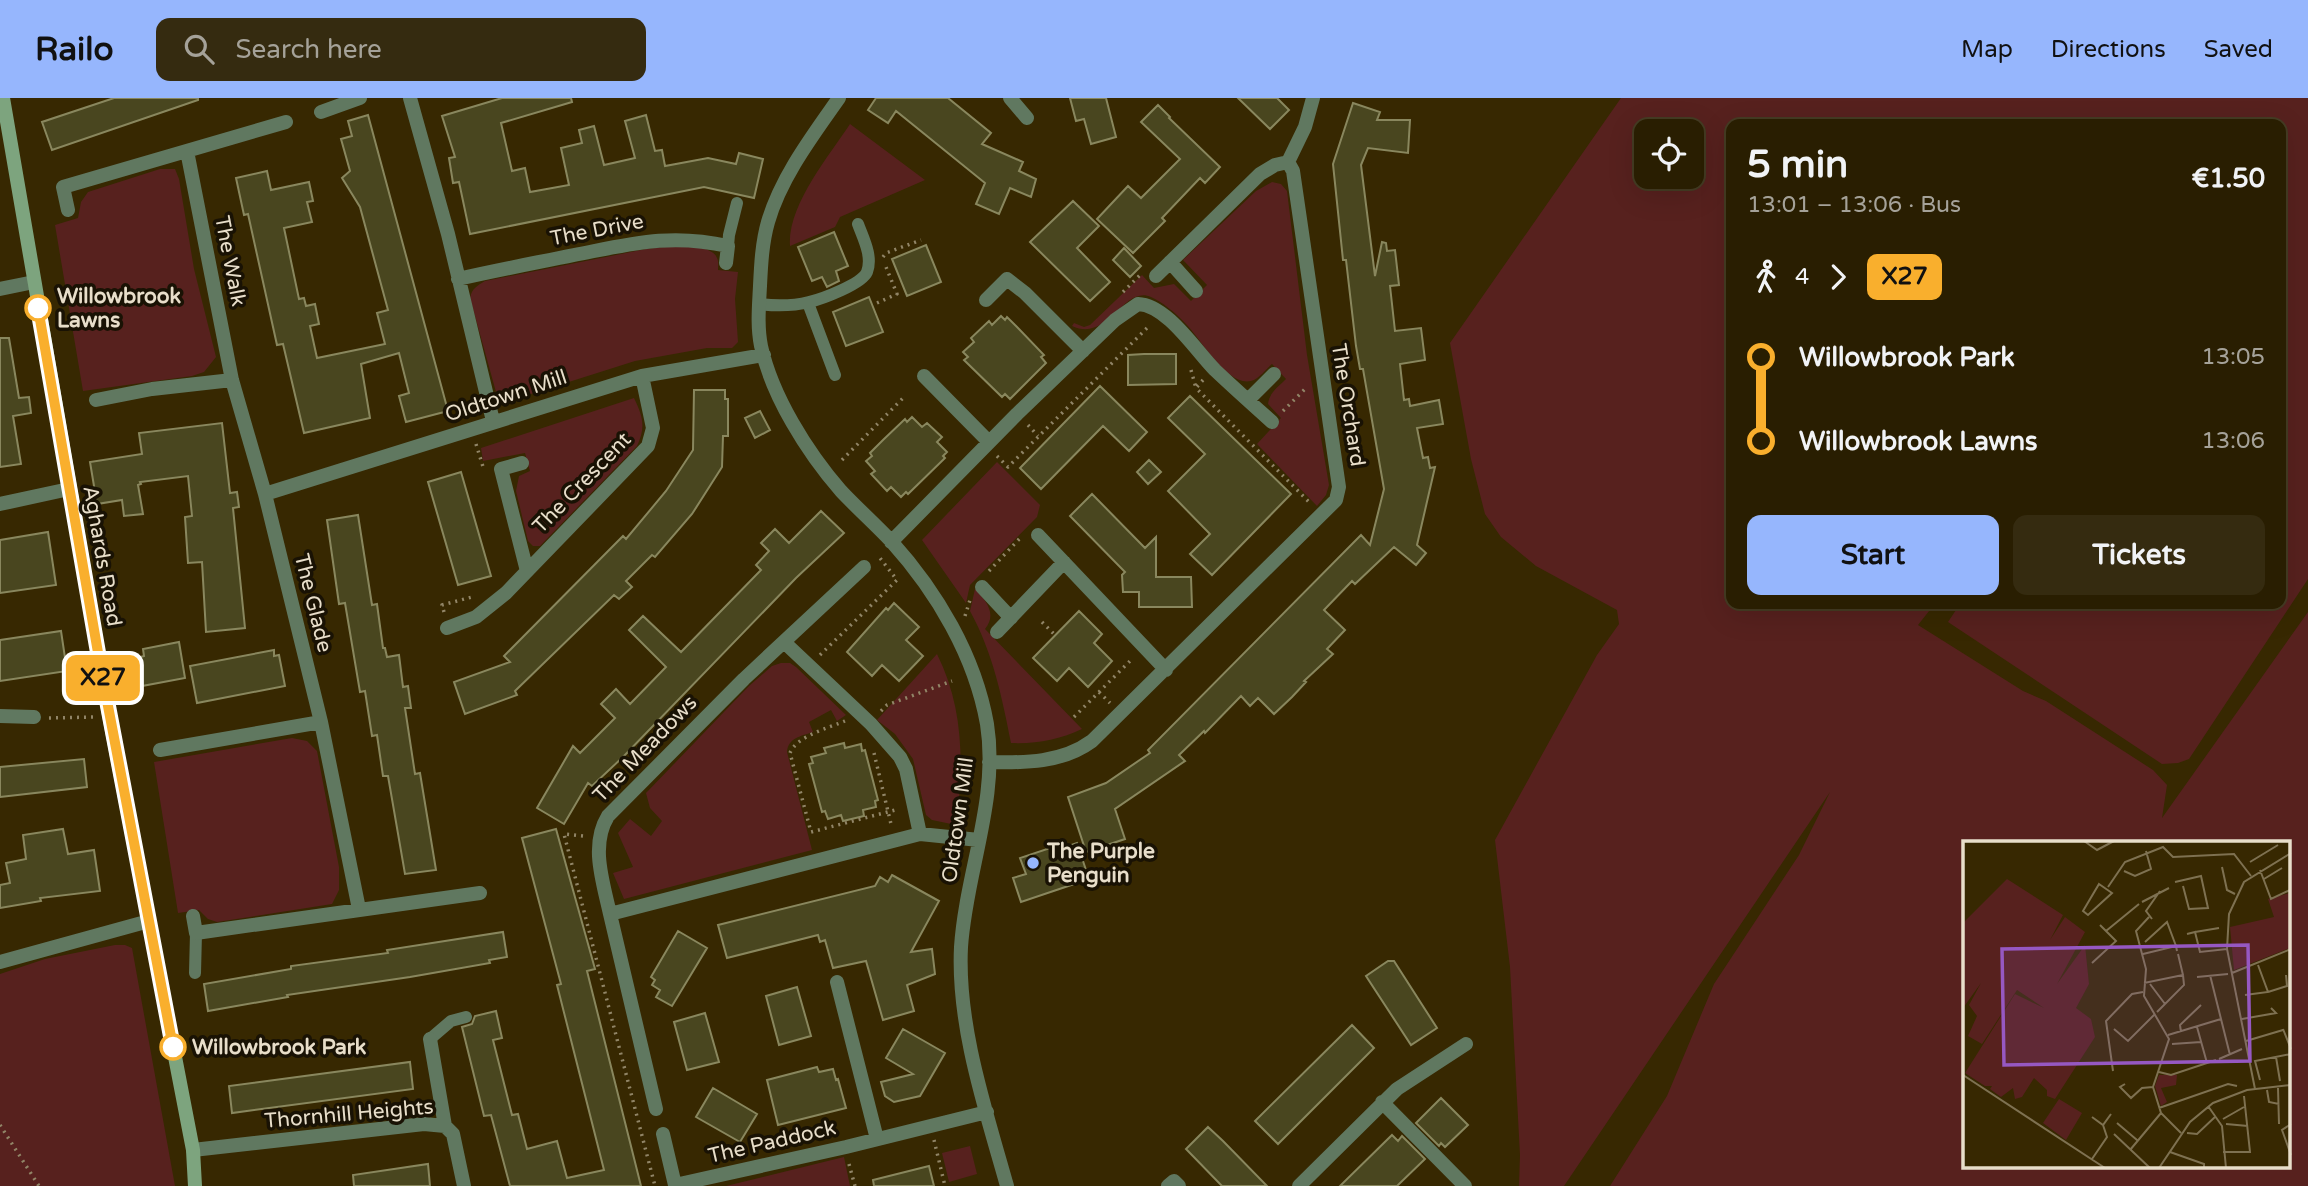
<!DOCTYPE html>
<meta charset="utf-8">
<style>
:root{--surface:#291e01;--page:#352b10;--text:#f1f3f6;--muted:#a5a299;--line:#453c23;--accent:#96b6fd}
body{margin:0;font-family:"Varela Round",sans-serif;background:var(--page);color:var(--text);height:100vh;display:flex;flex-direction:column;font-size:26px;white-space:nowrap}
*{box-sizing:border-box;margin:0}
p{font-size:23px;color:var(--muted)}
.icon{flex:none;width:38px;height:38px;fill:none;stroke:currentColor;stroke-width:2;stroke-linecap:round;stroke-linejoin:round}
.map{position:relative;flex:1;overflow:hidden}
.panel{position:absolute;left:1726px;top:21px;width:560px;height:490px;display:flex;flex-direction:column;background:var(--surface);border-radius:14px;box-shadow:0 7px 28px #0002,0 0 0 2px var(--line)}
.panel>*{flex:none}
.badge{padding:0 14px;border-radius:10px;font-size:24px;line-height:46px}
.fabs{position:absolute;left:1634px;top:21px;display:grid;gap:14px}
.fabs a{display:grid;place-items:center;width:70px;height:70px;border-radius:14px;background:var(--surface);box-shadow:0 7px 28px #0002,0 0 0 2px var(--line);font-size:35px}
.map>.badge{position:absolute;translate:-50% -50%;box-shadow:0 0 0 4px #fff}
.legs{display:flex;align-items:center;gap:10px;height:77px;padding:0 21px;font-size:23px}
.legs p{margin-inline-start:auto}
.summary{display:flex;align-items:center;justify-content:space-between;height:119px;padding:0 21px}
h1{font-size:38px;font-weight:800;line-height:52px}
.primary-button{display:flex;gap:14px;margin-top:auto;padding:14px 21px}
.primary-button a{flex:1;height:80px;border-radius:14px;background:var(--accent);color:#111;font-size:28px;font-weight:800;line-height:80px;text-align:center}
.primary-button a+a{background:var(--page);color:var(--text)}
ul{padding:0 21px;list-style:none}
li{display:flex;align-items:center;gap:24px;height:84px;font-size:26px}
li i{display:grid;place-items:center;width:10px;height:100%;margin:0 9px;background:currentColor}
li i::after{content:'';width:18px;height:18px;margin:-9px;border:5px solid;border-radius:50%;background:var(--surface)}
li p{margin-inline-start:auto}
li:first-child i{background:linear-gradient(#0000 50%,currentColor 0)}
li:last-child i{background:linear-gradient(currentColor 50%,#0000 0)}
header{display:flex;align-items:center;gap:42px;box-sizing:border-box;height:98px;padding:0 35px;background:var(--accent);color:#111}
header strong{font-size:33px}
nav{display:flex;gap:38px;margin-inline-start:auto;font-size:24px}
.search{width:490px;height:63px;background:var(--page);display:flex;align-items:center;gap:18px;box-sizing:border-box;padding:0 24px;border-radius:14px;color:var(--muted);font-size:26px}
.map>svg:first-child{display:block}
.green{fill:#57211e;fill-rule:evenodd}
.building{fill:#49461f;stroke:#89875e;stroke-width:2}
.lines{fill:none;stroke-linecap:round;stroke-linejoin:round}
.path{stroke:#918567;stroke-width:3.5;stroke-dasharray:2 5;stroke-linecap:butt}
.lane{stroke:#607860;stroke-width:12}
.street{stroke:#607860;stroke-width:14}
.secondary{stroke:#7da47e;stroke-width:14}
.line-1-casing{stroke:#fff;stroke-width:16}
.line-1{stroke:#f9af2d;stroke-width:10}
.stop-1-dot{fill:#fff;stroke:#f9af2d;stroke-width:3.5}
.poi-dot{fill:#96b6fd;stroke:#191204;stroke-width:2.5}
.labels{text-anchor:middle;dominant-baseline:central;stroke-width:7;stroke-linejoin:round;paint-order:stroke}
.street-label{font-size:21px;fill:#e8deca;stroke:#191204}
.stop-label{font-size:21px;font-weight:bold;fill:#e8deca;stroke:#191204;text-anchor:start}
.poi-label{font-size:21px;font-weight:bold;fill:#e8deca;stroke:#191204;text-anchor:start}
.inset-road{fill:none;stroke:#7e7151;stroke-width:2}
.view{fill:#9658c2;fill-opacity:0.15;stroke:#9658c2;stroke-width:3.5}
.inset-edge{fill:none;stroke:#e8deca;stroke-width:3.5}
</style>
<header>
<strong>Railo</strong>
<div class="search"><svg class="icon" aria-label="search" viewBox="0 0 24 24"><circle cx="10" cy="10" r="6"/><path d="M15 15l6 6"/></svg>Search here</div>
<nav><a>Map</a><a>Directions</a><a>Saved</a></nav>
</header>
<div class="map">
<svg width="2308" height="1088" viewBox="0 0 2308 1088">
<rect width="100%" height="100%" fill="#372801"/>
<path class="green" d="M1621 0H2308V481L2189 661 2178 665 2162 666 1948 524 1960 506H2280V26H1731V506H1955L1948 510 1933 508 1918 527 2023 593 2046 603 2153 672 2167 687 2162 720 2308 514V1088H1610L1667 998 1714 886 1799 757 1830 694 1564 1088H1519L1520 1057 1510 869 1495 742 1597 557 1619 526 1617 512 1536 468 1501 439 1485 416 1471 361 1450 245ZM1647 33H1692V79H1647ZM2289 745V1069H1965V745Z
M850 26 925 82 840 119 835 129 790 148C787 108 829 58 850 26Z
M160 71H175L179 81 194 171 216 259 204 274 192 278 83 293 55 127 78 120 81 104 88 94Z
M1272 84 1281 86 1287 93 1307 257 1329 387 1326 397 1317 408 1257 346 1281 320 1268 306C1269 295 1278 289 1286 281L1272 266C1266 271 1259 281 1251 283 1227 289 1199 238 1185 225 1177 216 1161 203 1151 199 1123 187 1109 245 1072 228L1074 225 1084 229 1090 227 1142 177 1154 190 1174 186 1191 203 1207 187 1183 162 1256 93Z
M674 148C685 149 712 147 717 160 719 164 718 168 718 172L738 174 735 201 738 244 732 250H707L635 263 512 302H502L496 294 470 200C472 190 477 188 485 183L646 151Z
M634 300C643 319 646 329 637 348L540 448H533L528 443 516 393 519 378 530 373 525 355 483 363 481 350Z
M997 364 1040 407 1037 419 970 487 966 505 922 442Z
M975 491C987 504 997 516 985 531L1082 631C1058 642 1037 646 1011 645 1002 599 993 555 970 513Z
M937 556C964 610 964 668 956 727L932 722 926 717 913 661 895 636 877 622Z
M781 565H790L796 569 846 617 837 623 831 612 809 624 813 634C801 638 788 640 787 654L812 752 624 801 613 775 633 769 618 735 630 721 651 738 662 723 650 710 646 695 749 588 772 568Z
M292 640 307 643 317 653 339 769V792L332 806 217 824 208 821 199 812 178 815 154 664Z
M115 847H125L132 850 175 1088H0V876L45 861Z
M970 1048 977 1076 949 1084 942 1055Z
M844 1059 850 1088H726Z"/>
<path class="building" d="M114 0H198V2L52 52 42 24Z
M502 0H571L572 4 501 25 512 73 525 70 530 94 569 87 561 50 582 45 579 32 594 28 604 67 635 60 625 23 646 17 655 53 662 52 665 68 708 60 736 66 739 55 763 61 754 100 704 89 470 136 459 84 453 85 449 60 455 59 442 18Z
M876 0H948L991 35 982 46 1023 64 1019 73 1036 81 1031 99 1010 90 999 116 976 106 985 85 896 13 888 25 868 12Z
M1070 0H1106L1116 39 1091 46 1084 21 1076 23Z
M1238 0H1277L1289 12 1270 31Z
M1353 5 1380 14 1377 22H1410L1408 55 1368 50 1361 67 1375 178 1382 144 1386 145 1387 153 1395 152 1399 187 1390 188 1395 233 1421 230 1425 262 1400 266 1404 302 1409 301 1410 308 1439 302 1443 326 1417 330 1423 360 1428 359 1430 370 1435 369 1417 447 1426 455 1416 467 1394 449 1355 486 1352 483 1324 512 1345 532 1327 551 1333 556 1304 583 1306 584 1292 599 1274 616 1258 600 1250 608 1241 598 1205 635 1204 633 1179 657 1185 663 1115 711 1125 741 1086 754 1068 699 1106 685 1150 655 1148 652 1361 437 1370 447 1384 391 1363 271H1360L1356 248 1346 162H1343L1333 66Z
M1158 7 1170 19 1169 20 1220 69 1205 85 1200 80 1162 120 1165 123 1133 155 1097 121 1128 88 1141 100 1180 61 1141 24Z
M368 17 448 313 406 324 399 298 409 295 399 255 361 266 370 320 304 335 283 246 277 247 248 116 244 117 236 80 267 73 271 92 309 84 313 103 307 104 312 124 284 130 299 201 304 200 306 208 315 206 319 226 310 228 317 260 385 246 377 215 388 212 360 109 342 80 350 73 341 41 352 38 348 23Z
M1073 103 1099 128 1077 150 1110 184 1090 203 1030 144Z
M834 134 848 168 836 173 839 183 827 189 822 179 812 183 798 149Z
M926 147 941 184 907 198 892 161Z
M1124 150 1141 168 1130 179 1113 162Z
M869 199 883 234 846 248 833 214Z
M1001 218 1005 222 1007 219 1018 230 1044 257 1041 259 1046 265 1010 301 1005 296 1002 299 964 262 968 259 963 254 974 244 971 240 989 223 992 227Z
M0 240H9L19 300 29 299 31 315 13 318 21 366 0 369Z
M1144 256H1176V286L1128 287V257Z
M1100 288 1147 334 1129 353 1103 328 1041 391 1020 370Z
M694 292H725V301H728V338H723L722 369 692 416 655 459 652 457 626 483 632 489 619 501 614 497 515 593 517 597 465 616 454 584 510 564 504 558 623 438 626 441 666 393 693 352Z
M1190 298 1291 396 1212 477 1190 456 1210 436 1168 393 1205 356 1168 320Z
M760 313 770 332 755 340 745 320Z
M912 319 922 329 927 325 942 339 937 344 947 354 943 358 945 360 908 396 906 394 901 399 891 389 887 393 871 376 875 373 866 363 872 358 870 355 883 342 905 321 907 324Z
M222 325 230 395 237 394 239 409 233 410 245 530 206 534 202 464 188 465 185 419 192 418 188 378 140 384 141 386 138 387 143 416 124 418 122 402 97 406 90 364 142 356 139 335Z
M1149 362 1161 374 1148 386 1137 374Z
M461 374 491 478 458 487 428 384Z
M1092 396 1145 450 1156 439V479H1191L1192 509H1139V494H1123L1122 477 1125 474 1070 418Z
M821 413 844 435 796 480 624 658 592 688 588 685 564 726 537 710 573 648 580 655 615 620 601 606 616 591 630 606 666 569 629 532 643 518 681 554 761 472 756 467 769 453 761 445 775 431 789 445Z
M358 417 372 507 377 506 383 550H385L387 559 399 557 403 589 408 588 411 610H405L415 676 420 675 436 772 405 776 388 678H383L377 637 372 638 365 593 360 594 345 505 339 506 327 422Z
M48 434 56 487 0 495V442Z
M894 505 919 529 906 542 923 558 899 583 882 567 872 578 847 554 886 510 888 512Z
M1079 513 1102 536 1094 545 1112 563 1088 589 1069 570 1057 583 1033 560Z
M61 533 67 573 0 583V542Z
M179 544 185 580 142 588 137 560 144 558 143 551Z
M274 552V558L279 557 285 588 197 605 190 568Z
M844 645 845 650 861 646 862 653 865 652 878 702 875 703 876 709 863 712 864 718 843 723 841 717 828 721 825 713 822 714 809 666 813 665 811 659 826 655 824 650Z
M84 661 87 689 0 699V669Z
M63 731 68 756 94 752 100 793 40 800 41 803 0 810V787L10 785 6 765 26 761 23 737Z
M556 731 595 871 587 873 641 1088H510L491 1017 484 1018 462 929 472 926 475 918 496 913 502 940 493 942 512 1017 518 1016 527 1051 557 1043 567 1080 604 1072 557 887 561 886 522 740Z
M1077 745 1089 781 1021 804 1013 780 1026 776 1020 760 1050 750 1051 754Z
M892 777 939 803 911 854 932 851 935 876 907 887 914 913 883 922 866 863 833 870 825 842 820 844 818 837 727 860 718 827 875 788 880 779 888 784Z
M678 833 707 850 672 908 656 899 660 892 652 887 655 882 651 879Z
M503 834 507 859 489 862 490 865 410 879 287 897 288 899 208 913 204 886 291 871V868L388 855 387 852Z
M1388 863H1394L1437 930 1411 947 1366 878Z
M797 889 811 938 779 947 766 898Z
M705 915 719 964 687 972 674 924Z
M1352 927 1374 950 1278 1046 1255 1023Z
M903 931 945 955 920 998 894 1004 885 998 881 984 913 976 886 960Z
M410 964 413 991 232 1015 229 988Z
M817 969 819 974 833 971 836 982 838 981 846 1010 778 1027 767 982Z
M713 990 757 1016 740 1044 696 1019Z
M1441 1000 1468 1027 1445 1049 1441 1045 1439 1048 1416 1025Z
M1208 1029 1223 1043 1267 1088H1222L1186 1051Z
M1392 1037 1398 1043 1402 1038 1425 1061 1397 1088H1340Z
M428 1066 430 1088H354L353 1077Z
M929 1068 934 1088H874L873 1082Z"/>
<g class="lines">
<path class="path" d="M883 159 886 155 921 142
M1123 194 1140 177
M877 205 897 196 886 169
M1191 272 1196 290
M1203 282 1196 290 1309 404
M1283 313 1307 289
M1028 327 1038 338
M476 346 484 372
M997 358 1008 369 1150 227
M842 362 904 299
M989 473 1022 438
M444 514 442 507 472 499
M965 518 970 502
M1042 524 1055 537
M820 557 897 482 880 460
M1099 594 1110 605
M881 613 887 607 952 583
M1074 619 1132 561
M49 620 94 619
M845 623C828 630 797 638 790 655L811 734 899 711
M874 655 891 726
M583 738 564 736 655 1088
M0 1027 39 1088
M934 1042 945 1088
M849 1066 855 1088"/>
<path class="lane" d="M728 148 729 137 737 105
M808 205 835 277
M759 206C775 208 793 208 809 204 822 201 862 186 867 174 873 158 863 140 858 126
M195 875 196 835
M430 941 451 923 466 919"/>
<path class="street" d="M410 0 448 136 493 323
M839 0C813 37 781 79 768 124 762 145 761 167 760 188 759 208 757 228 761 248 772 298 807 354 841 393 857 410 875 426 891 443 937 494 975 558 987 626 999 701 966 774 961 849 957 928 986 1013 1007 1088
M1010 0 1027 20
M321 14 360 0
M187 53 232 282 265 396 321 624 359 811
M1288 64 1305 29 1313 0
M68 112 63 89 286 24
M1170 164 1196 193
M1156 178 1260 76 1275 67 1288 64
M458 181C497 172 535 165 574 157 631 146 670 135 728 148L726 165
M0 191 34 184
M986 202 1007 181 1025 195 1083 253
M924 278 989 344
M96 302 152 291 232 282
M1248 302 1274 276
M522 365 501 371 527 473
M265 396 642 278 764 257
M0 406 69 391
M1038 437 1166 572
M891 444 1017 316 1115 222 1138 206C1167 207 1196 253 1215 272 1234 290 1253 307 1272 324
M982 489 1011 520
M447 530 476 519 506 495 648 348 653 330 642 278
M997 534 1064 464
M784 544 871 626 900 659 906 671 920 736
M0 618 34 619
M160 652 321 624
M989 664C1025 665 1062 665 1092 643L1336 402 1339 389 1293 73 1288 64
M610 816C603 784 590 747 608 718L744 581 864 469
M193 818 196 835 480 795
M0 864 149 823
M837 884 877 1041
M430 941 445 1028
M1382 1004 1465 1088
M656 1011 610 816 920 736 979 742
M663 1036 675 1087 846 1049 987 1014
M193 1052 424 1026 445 1028 453 1036 464 1088
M1168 1088 1174 1083 1179 1088
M1299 1088 1397 991 1466 946"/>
<path class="secondary" d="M3 0 109 617 193 1052 195 1088"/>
</g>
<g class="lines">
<g class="line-1-casing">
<path id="line-1" d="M38 210 100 566 173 949"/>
</g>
<use href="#line-1" class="line-1"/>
</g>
<g class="stop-1-dot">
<circle cx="38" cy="210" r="12"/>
<circle cx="173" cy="949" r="12"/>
</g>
<circle class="poi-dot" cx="1033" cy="765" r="7"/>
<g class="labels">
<g class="street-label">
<text transform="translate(597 132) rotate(-11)">The Drive</text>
<text transform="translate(230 163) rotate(79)">The Walk</text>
<text transform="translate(506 298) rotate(-18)">Oldtown Mill</text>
<text transform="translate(1348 307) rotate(81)">The Orchard</text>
<text transform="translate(582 385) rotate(-46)">The Crescent</text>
<text transform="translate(102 458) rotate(80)">Aghards Road</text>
<text transform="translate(313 505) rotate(76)">The Glade</text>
<text transform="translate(645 651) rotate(-46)">The Meadows</text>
<text transform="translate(958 722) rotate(-82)">Oldtown Mill</text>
<text transform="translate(349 1016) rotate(-5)">Thornhill Heights</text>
<text transform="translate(772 1044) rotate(-13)">The Paddock</text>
</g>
<g class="stop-label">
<text x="57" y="198">Willowbrook<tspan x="57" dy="24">Lawns</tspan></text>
<text x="192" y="949">Willowbrook Park</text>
</g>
<g class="poi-label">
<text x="1047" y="753">The Purple<tspan x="1047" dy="24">Penguin</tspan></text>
</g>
</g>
<g transform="translate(1963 743)">
<rect width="327" height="327" fill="#372801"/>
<path d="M44 38 100 74 87 99 102 76 122 91 94 143 122 104 126 143 113 167 128 178 132 196 92 258 84 255V249L71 237 59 256 52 258 50 247 38 256 27 248 29 245H22L2 232 52 153 81 167 54 149 19 203 5 195 14 175 6 164 18 142 0 167V82ZM327 52V107L271 129 267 86 311 76 305 58ZM196 234H214L213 244 198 247 204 261 198 265 192 245ZM96 258 119 272 103 299 80 282Z" fill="#57211e"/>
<path class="inset-road" d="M121 0 134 9 151 0M287 21 315 4M259 26 264 49 272 53M297 29 308 58 327 49M161 30 172 35 188 28 183 10M301 38 319 27M212 41 238 35 245 67 226 68 220 45M136 43 149 52 125 74 120 70ZM145 46 162 21 200 6 210 16 271 13 288 35M179 61 206 47M186 76 173 90 183 128 181 155 206 198 190 246 198 272 218 292M189 78 183 70 197 50M143 90 176 63M232 91 256 87M224 93 232 91 237 111 264 108M182 101 204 81 213 105M180 113 213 105 214 110M129 122 153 100 137 84M269 132 328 108M247 134 267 214M234 136 265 133M181 142 220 134 215 113M187 143 202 163M305 151 324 145 323 134M282 154 305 151 295 124M194 171 221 144 220 134M279 178 313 172 308 167M234 186 244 222M151 188 165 200 191 174M320 188 328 208M218 191 217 184 238 164M205 194 258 178M283 200 320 189M209 203 238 201M313 216 317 240M256 218 279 208M150 230 143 180 169 153 180 151M196 231 208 234 253 219M0 234 142 327M297 239 292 220 328 213M162 243 157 246 168 257 179 247 190 246M315 247 316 283M292 248 264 108 266 73 281 41 328 12M304 249 306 261 316 263M245 265 259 285 263 327M196 267 265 243 274 245M129 276 140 284 148 273M260 278 281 266M154 282 174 299M263 283 285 285M328 283 319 289 328 314M224 292 234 293 253 275M151 293 187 327M167 309 198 272M207 311 241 323V327M260 311H287L281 255M129 318 144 296 140 284M196 327 227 281 250 262 284 249 328 244"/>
<path class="view" d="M285 104 287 220 41 224 39 108Z"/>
<rect width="327" height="327" class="inset-edge"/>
</g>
</svg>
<div class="fabs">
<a><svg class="icon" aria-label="locate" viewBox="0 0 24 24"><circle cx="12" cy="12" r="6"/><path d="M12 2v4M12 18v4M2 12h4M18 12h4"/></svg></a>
</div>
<b class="badge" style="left:103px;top:580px;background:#f9af2d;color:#111">X27</b>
<section class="panel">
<div class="summary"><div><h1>5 min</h1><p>13:01 – 13:06 · Bus</p></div><b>€1.50</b></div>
<div class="legs"><svg class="icon" aria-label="walk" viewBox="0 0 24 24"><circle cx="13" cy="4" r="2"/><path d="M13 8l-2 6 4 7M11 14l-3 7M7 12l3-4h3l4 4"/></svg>4<svg class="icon" aria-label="forward" viewBox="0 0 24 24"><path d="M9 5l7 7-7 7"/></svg><b class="badge" style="background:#f9af2d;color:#111">X27</b></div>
<ul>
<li><i style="color:#f9af2d"></i><b>Willowbrook Park</b><p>13:05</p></li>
<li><i style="color:#f9af2d"></i><b>Willowbrook Lawns</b><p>13:06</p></li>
</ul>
<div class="primary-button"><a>Start</a><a>Tickets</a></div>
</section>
</div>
